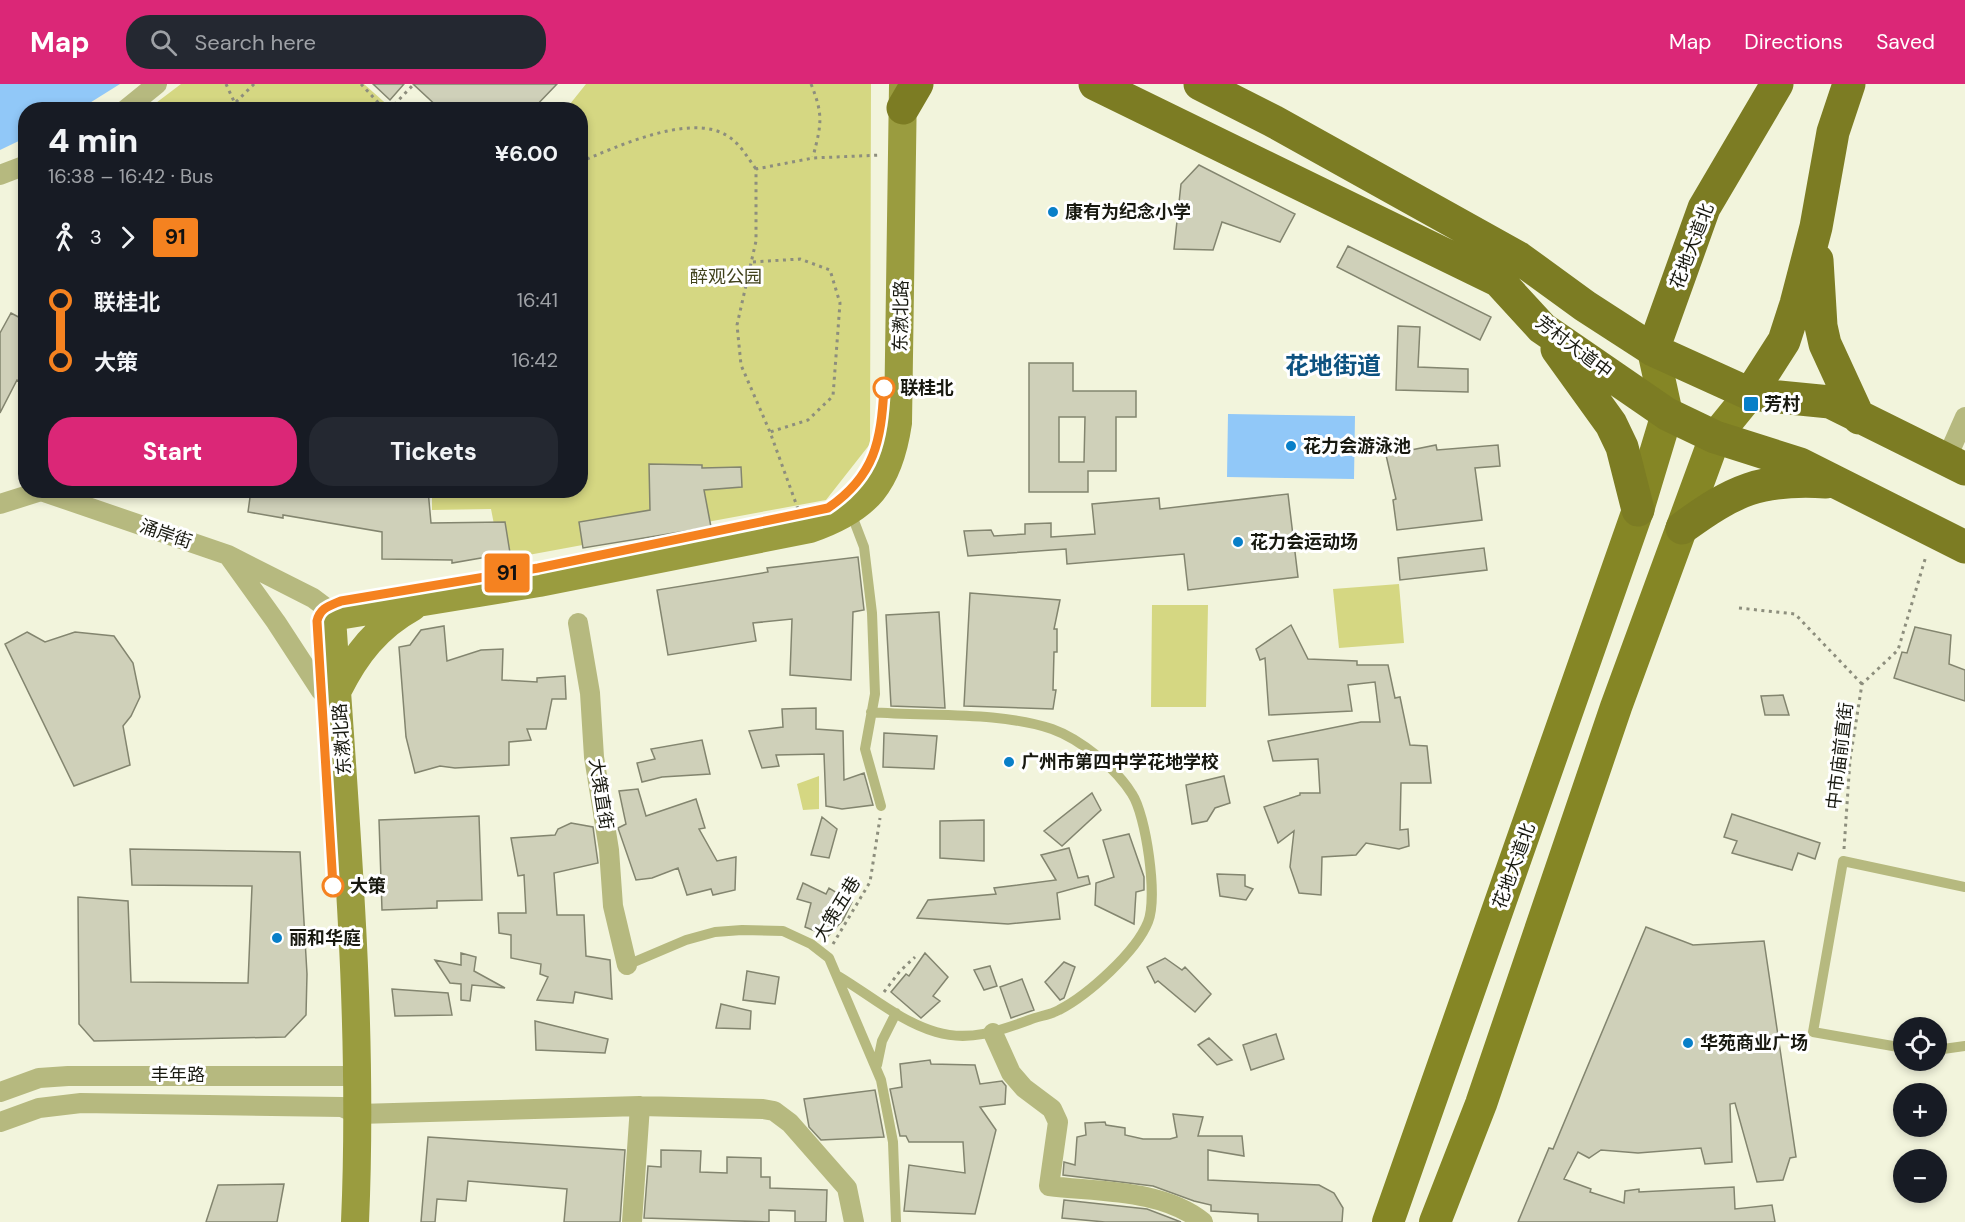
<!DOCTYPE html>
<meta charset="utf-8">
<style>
:root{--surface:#171b24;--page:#242831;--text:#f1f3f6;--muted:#9ea1a6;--accent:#db2777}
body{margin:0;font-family:"DM Sans","Noto Sans SC",sans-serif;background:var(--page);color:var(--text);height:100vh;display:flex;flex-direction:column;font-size:22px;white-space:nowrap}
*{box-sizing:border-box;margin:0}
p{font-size:20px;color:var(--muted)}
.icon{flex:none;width:33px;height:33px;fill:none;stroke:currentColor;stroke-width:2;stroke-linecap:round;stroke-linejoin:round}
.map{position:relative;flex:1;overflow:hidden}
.sheet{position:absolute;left:18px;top:18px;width:570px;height:396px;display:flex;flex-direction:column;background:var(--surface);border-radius:24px;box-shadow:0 3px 9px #0003}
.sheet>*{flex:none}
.badge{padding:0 12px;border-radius:4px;font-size:21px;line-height:39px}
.controls{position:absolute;left:1893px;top:933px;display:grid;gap:12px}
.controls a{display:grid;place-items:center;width:54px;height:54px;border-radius:50%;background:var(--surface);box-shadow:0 3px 9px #0003;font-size:30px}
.map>.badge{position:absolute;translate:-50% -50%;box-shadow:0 0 0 3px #fff}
.legs{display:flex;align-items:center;gap:9px;height:66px;padding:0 30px;font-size:20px}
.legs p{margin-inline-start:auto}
.overview{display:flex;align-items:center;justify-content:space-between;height:102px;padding:0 30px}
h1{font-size:33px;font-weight:800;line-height:45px}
.primary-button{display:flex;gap:12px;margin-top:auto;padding:12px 30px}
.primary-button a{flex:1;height:69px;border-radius:24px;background:var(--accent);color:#fff;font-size:24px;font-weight:800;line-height:69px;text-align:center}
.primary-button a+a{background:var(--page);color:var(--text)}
ul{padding:0 30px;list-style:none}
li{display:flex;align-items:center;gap:21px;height:60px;font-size:22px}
li i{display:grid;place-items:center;width:9px;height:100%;margin:0 8px;background:currentColor}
li i::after{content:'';width:15px;height:15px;margin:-8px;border:4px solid;border-radius:50%;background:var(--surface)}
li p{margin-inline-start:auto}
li:first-child i{background:linear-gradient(#0000 50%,currentColor 0)}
li:last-child i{background:linear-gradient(currentColor 50%,#0000 0)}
header{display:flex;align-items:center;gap:36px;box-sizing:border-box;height:84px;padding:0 30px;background:var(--accent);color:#fff}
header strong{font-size:28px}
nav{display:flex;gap:33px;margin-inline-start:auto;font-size:21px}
.search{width:420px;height:54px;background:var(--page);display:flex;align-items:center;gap:15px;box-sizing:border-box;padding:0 21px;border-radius:24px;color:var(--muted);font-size:22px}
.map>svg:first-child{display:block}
.green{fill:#d5d782}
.water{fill:#91c8f8}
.building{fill:#cfd0b9;stroke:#83856f;stroke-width:1.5;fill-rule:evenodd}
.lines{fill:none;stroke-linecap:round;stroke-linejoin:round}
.path{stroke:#8d8e7d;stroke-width:3;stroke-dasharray:3 4.5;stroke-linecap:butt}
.service{stroke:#b6b97f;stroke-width:10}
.minor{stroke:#b6b97f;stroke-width:20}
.secondary{stroke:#9a9c3f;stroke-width:28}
.primary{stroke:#858625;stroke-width:32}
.trunk{stroke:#7c7c23;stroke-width:33}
.line-1-casing{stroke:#fff;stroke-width:14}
.line-1{stroke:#f58220;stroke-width:9}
.poi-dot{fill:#087fc8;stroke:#fff;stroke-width:2}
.stop-1-dot{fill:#fff;stroke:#f58220;stroke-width:3}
.labels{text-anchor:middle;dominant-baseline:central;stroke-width:6;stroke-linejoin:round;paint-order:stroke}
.poi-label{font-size:18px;font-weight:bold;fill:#181910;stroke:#fff;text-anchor:start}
.street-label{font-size:18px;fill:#181910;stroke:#fff}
.park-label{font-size:18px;fill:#40411b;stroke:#fff}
.stop-label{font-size:18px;font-weight:bold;fill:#181910;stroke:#fff;text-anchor:start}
.district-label{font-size:24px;font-weight:bold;fill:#0d5280;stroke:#fff}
</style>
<header>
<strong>Map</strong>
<div class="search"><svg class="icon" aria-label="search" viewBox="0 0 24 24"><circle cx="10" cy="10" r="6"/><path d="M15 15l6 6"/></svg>Search here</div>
<nav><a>Map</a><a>Directions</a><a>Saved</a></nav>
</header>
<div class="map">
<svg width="1965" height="1138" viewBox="0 0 1965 1138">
<rect width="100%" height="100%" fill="#f2f4dc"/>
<path class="green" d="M181 0H364L392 25H148Z
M586 0H871L870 360 826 416 501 476 491 425 432 426V407L580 406V26L566 25Z
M1399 500 1404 559 1339 564 1333 505Z
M1152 521H1208L1206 623H1151Z
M819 692V725L803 726 797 700Z"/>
<path class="water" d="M0 0H120L80 25 26 26 25 54 0 66Z
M1228 330 1355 332 1354 395 1227 393Z"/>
<path class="building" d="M373 0H404L390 16Z
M413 0H557L532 26H441Z
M1199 81 1295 130 1280 158 1222 138 1213 166 1174 165 1181 100Z
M1348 162 1491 233 1480 256 1337 183Z
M11 229 26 237V301L17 296 0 329V249Z
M1398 242 1420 243 1418 283 1468 285V308L1396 306Z
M1029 279H1073V307H1136V333H1116V387H1088V408H1029ZM1059 333H1085L1084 378H1059Z
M1436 361 1437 366 1498 361 1500 382 1475 384 1482 436 1397 446 1393 416 1396 415 1386 371Z
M649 380 702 381V384L741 383 742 403 704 406 711 443 583 464 579 438 650 426Z
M251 406H428L431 439 505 438 510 469 452 479V476L382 475V448L283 431V434L248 428Z
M1288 410 1298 493 1188 506 1184 470 1067 480 1066 465 968 472 964 447 991 446 994 452 1025 450V440L1051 439V453L1095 450 1092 420 1159 414 1160 425Z
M1484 464 1487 486 1400 496 1398 474Z
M858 473 864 526 853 528 851 596 790 591 792 535 753 539 756 557 668 571 657 506 768 488 767 484Z
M970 509 1060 516 1054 545H1057V568H1054L1053 606H1056L1053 625 964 622Z
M939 528 945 624 891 622 886 531Z
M1291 541 1308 575 1357 577V581H1388L1395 614 1400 613 1410 661 1427 662 1431 699H1401L1400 746 1408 745 1409 762 1399 765 1366 759 1356 771 1322 773 1321 811 1299 809 1290 783 1294 747 1278 759 1264 723 1300 711V709H1320L1318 675 1273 677 1268 657 1361 638H1380L1375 598 1348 601 1352 627 1269 631 1265 574 1260 576 1256 565Z
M444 542 447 577 481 566 503 565 502 596 537 598V594L565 592 566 615H552L546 645H527L531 656 509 658V681L455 684 440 682 415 689 406 653 399 563 410 561 421 546Z
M1915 543 1951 551 1949 580 1965 586V617L1894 594 1902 568 1907 569Z
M27 548 45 558 75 548 114 552 133 579 140 613 131 632 123 642 130 681 74 702 5 560Z
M1783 611 1789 631H1765L1761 612Z
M816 624V645L843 647 844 696 864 689 873 721 842 725 826 722 824 670 776 671 779 682 762 684 749 647 783 643 782 625Z
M884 649 937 652 934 685 883 683Z
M702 656 710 690 662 693 642 698 637 679 655 675 651 665Z
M1224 692 1230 719 1215 724 1207 737 1192 740 1186 701Z
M638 705 646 732 696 715 705 744 699 745 717 777 736 773 735 806 713 811 711 805 687 811 678 784 652 794 636 796 618 744 626 740 619 707Z
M1092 709 1101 726 1062 762 1044 747Z
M1732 730 1820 759 1815 775 1798 769 1792 786 1732 769 1737 757 1724 753Z
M479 732 482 816 437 817V824L382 826 379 736Z
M822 733 837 745 829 774 811 771Z
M984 736V777L940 774V737Z
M571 739 593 743 598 779 554 789 557 831H584L586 872 610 876 612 915 575 908 573 919 537 916 548 893 540 890 541 880 511 874V851L499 849 498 829H526L524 791 518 792 511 754 555 751 558 745Z
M1129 750 1144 793V806L1136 808 1134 840 1095 821 1096 799 1114 793 1103 756Z
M1069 764 1078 794 1088 792 1090 800 1057 809 1060 835 1008 840 917 834 928 816 996 810 994 804 1056 796 1041 771Z
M130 765 300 768 307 890 306 931 285 953 94 957 79 940 78 813 128 817 131 898 248 899 252 802 132 801Z
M1217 790 1245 791V802L1253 805 1246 816 1220 812Z
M803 799 826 810 829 804 852 818 843 836 828 852 805 843 811 819 797 815Z
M1646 843 1693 861 1764 857 1796 1073 1790 1074 1783 1096 1757 1098 1735 1019 1730 1020 1732 1078 1705 1080 1701 1064 1638 1069 1601 1066 1589 1074 1578 1068 1564 1095 1591 1105 1590 1108 1624 1119 1625 1107 1639 1105V1108L1734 1103 1735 1125 1772 1121 1775 1138H1518L1549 1064 1553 1065Z
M461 869 476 873 474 887 505 904 472 901 470 917 461 916V900L450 899 435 876 461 881Z
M925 869 948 893 933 912 940 917 921 934 891 908 906 890 909 892Z
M1165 874 1182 886 1185 883 1211 910 1195 928 1158 897 1155 899 1147 883Z
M1064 878 1075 883 1064 914 1060 916 1045 898Z
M990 882 997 902 984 906 974 886Z
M747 887 779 893 775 920 743 916Z
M1022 895 1034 926 1011 934 1000 903Z
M392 905 448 909 452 931 395 932Z
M721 920 751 927 750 945 716 944Z
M535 937 608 955 605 969 536 966Z
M1276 950 1284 975 1251 986 1243 961Z
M1209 954 1232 976 1217 981 1198 961Z
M930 976 931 980 975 981 980 1000 1002 997 1006 1002 1005 1020 980 1023 996 1046 975 1130 904 1127 909 1081 965 1089 963 1058H909L906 1052H900L890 1005 902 1003 900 980Z
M875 1006 884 1053 821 1056 809 1043 804 1015Z
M1173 1030 1203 1033 1198 1052H1242L1244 1072 1208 1066V1096L1319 1101 1334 1109 1343 1124 1342 1138H1258V1130L1211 1127V1121L1194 1117 1153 1102 1063 1091 1064 1078 1075 1081 1077 1053 1086 1051 1085 1039 1105 1038 1106 1041 1125 1044V1051L1143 1055H1170L1177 1053Z
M428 1053 625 1066 620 1138H564L567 1105 468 1097 466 1117 437 1115 435 1138H421Z
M661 1066 701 1067 700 1088 727 1089V1073L761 1074V1093H770V1104L827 1106 826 1138H795V1127L769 1126V1138L644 1134 648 1082 661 1083Z
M284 1100 277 1138H206L218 1101Z
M1064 1116 1147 1125 1181 1138H1105L1062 1134Z"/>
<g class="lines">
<path class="path" d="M226 0 238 26
M361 0 385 26
M811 0C824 32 821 41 813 73
M236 18 254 0
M389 26 414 0
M580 78C616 63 689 29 726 51 740 59 747 73 756 85
M753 178 800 175 830 186 840 219 833 312 808 336 770 348
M798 425 770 348 741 281 737 241 756 157V85L813 74 881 71
M1739 524 1795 530 1862 600
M1844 765 1850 676 1862 600 1898 566 1926 472
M833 860 870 798 880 734
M884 908 900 887 915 873"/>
<path class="service" d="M851 429 864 463 872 529 875 610 865 665 881 722
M627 881 686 856 715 848 742 846 783 847 811 860 829 874 881 996 893 1058 896 1138
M838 892C870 911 901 938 936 948 969 958 999 947 1029 936 1039 932 1050 931 1059 926 1088 911 1136 868 1148 838 1158 813 1146 731 1132 710 1116 684 1080 655 1052 645 998 627 928 633 871 628
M1904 964 1813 948 1843 777 1965 803
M1936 966 1965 962
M877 981 882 957 896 929"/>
<path class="minor" d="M125 26 157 0
M0 91 26 81
M1946 376 1965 333
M0 420 41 407 228 471 313 514 325 523 332 533
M230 474 276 538 321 607
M578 539 590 609 594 673 609 766 613 822 627 881
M993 949 1011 989 1024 1004 1052 1025 1058 1038 1049 1102C1099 1108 1162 1105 1203 1138
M0 1008 39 994 68 992H358
M0 1038 39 1024 81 1019 342 1023 358 1030 640 1022 763 1025 774 1027 790 1039 847 1104 854 1138
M632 1138 640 1022"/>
<path class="secondary" d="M338 606C356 570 377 543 413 523
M355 1138C364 935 345 735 332 533L539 499 810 445C868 425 889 399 898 339L903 2"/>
<path class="primary" d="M1388 1138 1638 426 1667 330 1653 266
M1435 1138 1481 1020 1616 623 1715 353 1750 310"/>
<path class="trunk" d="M1095 0 1499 197 1542 244 1667 330 1715 353 1800 380 1965 463
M1200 0 1273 37 1519 174 1585 222 1653 266 1750 310 1830 318 1965 385
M903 24 917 0
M1817 176 1821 242 1825 260 1859 334
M1557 265 1611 340 1622 363 1638 426
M1653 266 1704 124 1777 0
M1750 310 1784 257 1796 220 1816 143 1833 48 1849 0
M1682 444C1734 406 1760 394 1826 398"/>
</g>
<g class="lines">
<g class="line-1-casing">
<path id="line-1" d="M333 802 317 537C320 524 329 522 341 517L538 484 828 424C875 392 881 357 884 304"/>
</g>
<use href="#line-1" class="line-1"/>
</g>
<g class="poi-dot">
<circle cx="1053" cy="128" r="6"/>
<rect x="1743" y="312" width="16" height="16" rx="3"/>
<circle cx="1291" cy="362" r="6"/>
<circle cx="1238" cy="458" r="6"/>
<circle cx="1009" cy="678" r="6"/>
<circle cx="277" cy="854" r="6"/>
<circle cx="1688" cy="959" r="6"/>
</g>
<g class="stop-1-dot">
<circle cx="884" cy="304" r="10"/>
<circle cx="333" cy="802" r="10"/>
</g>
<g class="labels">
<g class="poi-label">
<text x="1065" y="128">康有为纪念小学</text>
<text x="1764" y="320">芳村</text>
<text x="1303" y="362">花力会游泳池</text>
<text x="1250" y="458">花力会运动场</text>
<text x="1021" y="678">广州市第四中学花地学校</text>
<text x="289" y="854">丽和华庭</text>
<text x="1700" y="959">华苑商业广场</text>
</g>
<g class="street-label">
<text transform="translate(1692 162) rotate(-69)">花地大道北</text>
<text transform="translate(901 232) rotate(-89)">东漖北路</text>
<text transform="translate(1574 263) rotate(37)">芳村大道中</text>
<text transform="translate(166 450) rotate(19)">涌岸街</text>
<text transform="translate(342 655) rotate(-94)">东漖北路</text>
<text transform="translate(1840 672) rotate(-83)">中市庙前直街</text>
<text transform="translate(601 710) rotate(81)">大策直街</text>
<text transform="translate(1514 782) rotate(-70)">花地大道北</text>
<text transform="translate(837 825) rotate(-59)">大策五巷</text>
<text x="178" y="991">丰年路</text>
</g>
<g class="park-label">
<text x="726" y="193">醉观公园</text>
</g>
<g class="stop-label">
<text x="900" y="304">联桂北</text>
<text x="350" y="802">大策</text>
</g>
<g class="district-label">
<text x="1333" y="281">花地街道</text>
</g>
</g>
</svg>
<div class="controls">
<a><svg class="icon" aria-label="locate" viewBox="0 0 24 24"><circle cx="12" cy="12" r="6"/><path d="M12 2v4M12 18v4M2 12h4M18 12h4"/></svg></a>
<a>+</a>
<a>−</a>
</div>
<b class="badge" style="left:507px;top:489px;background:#f58220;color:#111">91</b>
<section class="sheet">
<div class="overview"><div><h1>4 min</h1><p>16:38 – 16:42 · Bus</p></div><b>¥6.00</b></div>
<div class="legs"><svg class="icon" aria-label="walk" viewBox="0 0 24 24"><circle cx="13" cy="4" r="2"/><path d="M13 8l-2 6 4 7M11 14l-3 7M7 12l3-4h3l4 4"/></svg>3<svg class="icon" aria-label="forward" viewBox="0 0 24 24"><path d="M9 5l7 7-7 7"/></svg><b class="badge" style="background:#f58220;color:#111">91</b></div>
<ul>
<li><i style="color:#f58220"></i><b>联桂北</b><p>16:41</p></li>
<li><i style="color:#f58220"></i><b>大策</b><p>16:42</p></li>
</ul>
<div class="primary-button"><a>Start</a><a>Tickets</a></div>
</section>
</div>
